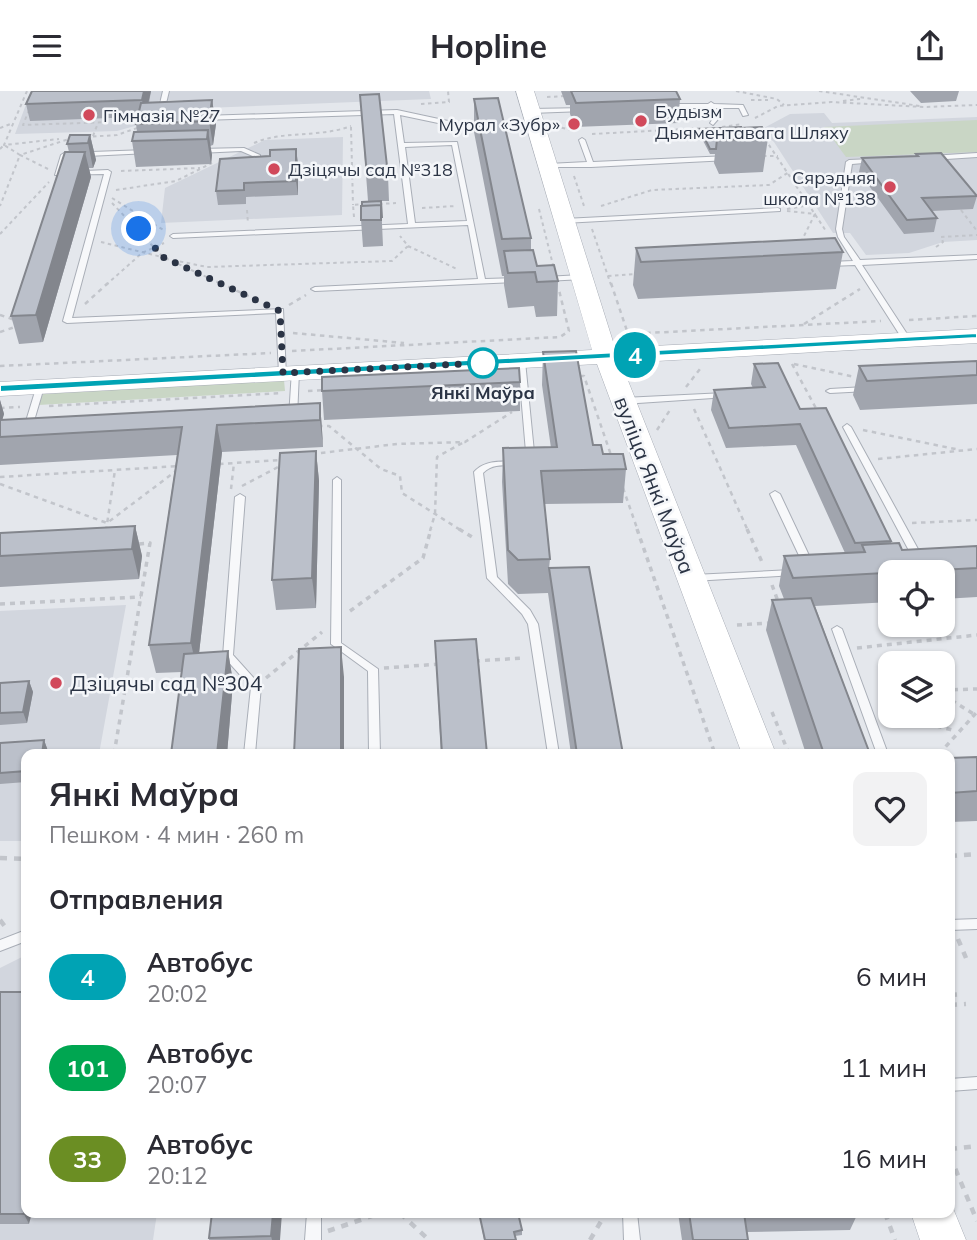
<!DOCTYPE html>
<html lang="ru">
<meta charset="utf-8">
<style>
:root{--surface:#fff;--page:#f2f2f3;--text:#2b2b33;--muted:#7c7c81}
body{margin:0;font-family:Mulish,sans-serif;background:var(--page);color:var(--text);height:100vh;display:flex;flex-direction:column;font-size:26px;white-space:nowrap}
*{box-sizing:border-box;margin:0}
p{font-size:23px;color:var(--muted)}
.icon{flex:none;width:38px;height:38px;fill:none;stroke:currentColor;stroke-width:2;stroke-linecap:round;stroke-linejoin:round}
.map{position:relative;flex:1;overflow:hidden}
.sheet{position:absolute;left:21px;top:658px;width:934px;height:469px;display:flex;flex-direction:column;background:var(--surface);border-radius:14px;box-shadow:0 2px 5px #0004}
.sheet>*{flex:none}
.badge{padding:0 14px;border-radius:23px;font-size:24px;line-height:46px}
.fabs{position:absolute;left:878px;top:469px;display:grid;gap:14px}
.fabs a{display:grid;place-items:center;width:77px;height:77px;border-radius:14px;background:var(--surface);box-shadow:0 2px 5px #0004;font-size:35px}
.you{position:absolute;width:35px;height:35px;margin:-18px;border:5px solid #fff;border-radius:50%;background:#1a73e8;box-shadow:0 0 0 10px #1a73e833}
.map>.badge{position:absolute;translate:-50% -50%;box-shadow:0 0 0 4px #fff}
h2{padding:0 28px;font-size:26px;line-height:63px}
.round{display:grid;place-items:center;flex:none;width:74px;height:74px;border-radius:14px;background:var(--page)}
.overview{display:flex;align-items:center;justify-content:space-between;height:119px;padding:0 28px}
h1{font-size:33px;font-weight:700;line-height:52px}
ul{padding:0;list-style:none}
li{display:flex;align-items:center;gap:21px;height:91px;padding:0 28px}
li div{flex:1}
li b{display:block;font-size:26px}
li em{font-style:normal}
li .badge{min-width:77px;font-weight:700;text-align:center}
header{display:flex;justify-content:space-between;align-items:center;height:91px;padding:0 28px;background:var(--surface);font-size:32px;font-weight:700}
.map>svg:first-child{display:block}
.built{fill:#d2d6de}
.green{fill:#c9d6c5}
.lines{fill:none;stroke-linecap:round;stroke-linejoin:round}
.lane-casing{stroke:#a9aeb7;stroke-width:2}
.secondary-casing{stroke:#a9aeb7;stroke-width:1}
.path-far3{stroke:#c2c5cb;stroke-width:2;stroke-dasharray:3.5 3.5;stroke-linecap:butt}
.path-far2{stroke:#c2c5cb;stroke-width:2.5;stroke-dasharray:4.5 4.5;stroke-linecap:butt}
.path-far1{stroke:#c2c5cb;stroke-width:3.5;stroke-dasharray:5 5;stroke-linecap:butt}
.path{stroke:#c2c5cb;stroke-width:4.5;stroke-dasharray:7 7;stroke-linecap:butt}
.lane{fill:#f7f8fa;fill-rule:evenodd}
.secondary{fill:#fff;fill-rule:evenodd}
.wall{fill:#a1a5ae}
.shaded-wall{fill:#83868d}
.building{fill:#bbc0ca;stroke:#83868d;stroke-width:2}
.line{fill:#00a3b4;stroke:#fff;stroke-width:2}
.walk{stroke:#2b3445;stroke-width:7;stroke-dasharray:0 12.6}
.poi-dot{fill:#d1495b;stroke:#f4f6f9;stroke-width:2.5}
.stop-dot{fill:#fff;stroke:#00a3b4;stroke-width:3.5}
.labels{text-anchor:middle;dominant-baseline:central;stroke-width:5;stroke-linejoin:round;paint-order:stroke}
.far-poi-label{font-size:18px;fill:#2b3445;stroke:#f4f6f9;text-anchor:start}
.far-stop-label{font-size:18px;font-weight:bold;fill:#2b3445;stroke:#f4f6f9}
.street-label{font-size:21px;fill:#2b3445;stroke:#f4f6f9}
.poi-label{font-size:21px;fill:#2b3445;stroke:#f4f6f9;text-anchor:start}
</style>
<header><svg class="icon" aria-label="menu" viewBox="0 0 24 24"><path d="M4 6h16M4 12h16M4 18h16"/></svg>Hopline<svg class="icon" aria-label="share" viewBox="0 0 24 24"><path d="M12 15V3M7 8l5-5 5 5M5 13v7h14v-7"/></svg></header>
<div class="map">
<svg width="977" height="1149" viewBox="0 0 977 1149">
<rect width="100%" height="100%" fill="#e4e7ec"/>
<path class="built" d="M31 0H429L431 8 181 18 183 9H159L152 30 117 40 15 43Z
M824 22 832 32 977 26V149L943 151 909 162 866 164 850 142H833L774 51 760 39 790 23Z
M343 46 342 124 161 132 165 97 265 49Z
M126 514 99 663H26V750H0V520Z
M26 864V1122H157L153 1149H0V877Z"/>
<path class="green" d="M977 29V61L846 66 824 36Z
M284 289 285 300 38 314 43 303Z"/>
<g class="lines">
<g class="lane-casing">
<path id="lane" d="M163 0H169L163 25 160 27 157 25Z
M711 11 714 13 743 14 748 24 743 25 739 17H716L720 26 713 34 710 32 714 26 710 17H666L663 15 666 13H708Z
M586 17 587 18 584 20 531 22 528 20 531 18Z
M397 19 462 33 537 31 538 32 535 34 462 37 400 24 404 52 457 51 485 188 515 187H518V191L315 200 311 198 315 196 478 188 468 134 173 147 170 145 173 143 408 133 394 23 202 29 199 27 202 25ZM452 54 467 130 415 132 405 56Z
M582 47 585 49 593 71 729 65 732 67 729 69 591 76H546L545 75 548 73 587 71 579 49Z
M244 57 260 64V76L255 75V66L241 60 199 62 196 60 199 58Z
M147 59 150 61 149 62 67 66 61 81 108 79 111 81 72 227 283 218 286 284H280L279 282 276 222 67 232 63 230 104 83 55 84 61 64 64 62Z
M977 62V66L931 69 928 67 931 65Z
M873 68 875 69V71L852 73 842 138 844 146 860 169 977 164V168L862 174 911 249 907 251 903 249 855 174 829 175 825 173 829 171 853 170 838 146 836 138 846 71 849 69Z
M778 117 780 118V120L564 132 561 130 564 128Z
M581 184H584V188L545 190 541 188 545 186Z
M518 268H521L525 270 534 361C517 384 499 366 483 382L497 486 530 519 538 533 559 663H548L528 533 522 523 487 487 474 381C490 363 512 378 526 361Z
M292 279H295L299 281 297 326 293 329 289 326Z
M37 294H43L44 296 31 340 27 343 23 340Z
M865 296H868V300L830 302 826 300 830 298Z
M725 302 729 304 728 306 623 313 619 310 623 307Z
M847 333 851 336 924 469 922 471H916L914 469 843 336Z
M337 386 341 389V552L378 578 380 663H369L368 580 331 553 333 389Z
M775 400 780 403 814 475 812 477 809 478 804 475 770 403Z
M240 403 245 406 233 564 261 595 255 663H244L251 596 223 565 235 406Z
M792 479 795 480 797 482 795 484 693 490 688 487 693 484Z
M837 535 842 538 888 663H877L832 538Z
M977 828V838L950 839V829Z
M26 839V850L0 860V849Z
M977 986V998L950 1000V988Z
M307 1122H321V1149H305Z
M623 1122H637L640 1149H624Z"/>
</g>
<g class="secondary-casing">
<path id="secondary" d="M516 0H534L615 257 977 238V252L621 272 776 663H742L597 273 0 305V291L592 259Z
M950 1110 966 1149H920L911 1122H950Z"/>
</g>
<path class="path-far3" d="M27 0 4 54 59 48
M736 0 777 8 784 14
M819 0 920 15
M547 6 566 5
M751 9H768
M843 10 860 8
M421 13 449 11 448 0
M29 19 23 34 139 30
M755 27 778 15 831 11 924 16 977 14
M555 35 575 40
M351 36 353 114
M722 36 742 33
M0 37 13 32
M592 43 704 37
M93 45 98 32
M86 46 117 44 140 36
M765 48 826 140
M254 52C285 39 319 47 351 35
M0 58 4 54 20 64 0 115
M763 65H778
M48 78 20 64 72 47
M121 80 200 77
M574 85 585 118
M116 99 176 90 212 72
M112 107 165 140
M112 112 163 166 224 194
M379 113 396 112
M601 115 652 99 769 94 789 81
M422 117 456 115
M539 118 554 178
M787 118 810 114
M247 119 248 133
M961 119 977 140
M787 120 815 123 802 149
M354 126 353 114 365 113
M592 138 611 194
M0 143 49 91
M101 151 162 166
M408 155 457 178
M936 156 943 151 941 146 977 144
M173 169 207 176 392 170 408 155 400 145
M608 185 635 183
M106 194 142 162 164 152"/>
<path class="path-far2" d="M220 192 257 209
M611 192 628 243 881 230
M85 213 108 192
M289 214 306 204
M0 224 15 229
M909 229 977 225
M804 233 860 198
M0 241 18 235
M293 242 404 252
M292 260 560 246 569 240 559 199
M792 273 818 321
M794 273 855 286
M0 275 271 262
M580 285H584L612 367
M686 296 700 278
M308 300 324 299
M49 315 282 302
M0 317 20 316
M694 318 748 440
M318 335H329L381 378 400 385 402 402 462 440
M657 339 670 319
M863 339 960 359
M312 363 397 353 465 351 512 321
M878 368 977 358
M219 373 281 369
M0 386 180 375
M0 393 107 432 176 380
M242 395 282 374
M623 397 638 440
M231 398 234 372
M912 432 977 429
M106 440 115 379
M430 440 435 423 437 366 464 351"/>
<path class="path-far1" d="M459 438 472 446
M637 438 715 663
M747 438 762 471
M772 494 779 513
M0 513 141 506
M350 520 423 467 431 438
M737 534 769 532
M857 557 977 544
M475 570 523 567
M384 577 440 573
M266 587 322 541
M943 599 977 598
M943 604 977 625
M880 613 891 610
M772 621 789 663
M898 625 956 640
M114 663 150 452 138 453
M939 663 977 621"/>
<path class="path" d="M950 765 977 763
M0 767 26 768
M0 829 7 838
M958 848 966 867
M950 904 963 903
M950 914 966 913
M950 1058 977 1055
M950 1065 977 1130
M400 1122 429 1149
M885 1122 895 1149
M328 1140 381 1122
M590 1149 606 1122"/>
<use href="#lane" class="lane"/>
<use href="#secondary" class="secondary"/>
</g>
<path class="wall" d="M151 0 149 12 212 9 216 33 213 54 210 55 212 64 211 73 136 76 132 50 137 41 136 33 137 26 30 30 26 13Z
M561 0H676L680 8 678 32 575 36 570 23V14H566Z
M910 0H959L956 10 921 12Z
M360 4 388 84 389 110H381L383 155 363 156 361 129 368 110Z
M474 8 531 147V159L537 175 558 190 557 225 536 226 534 215 508 217 504 194V185H502L474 41Z
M741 36 768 47 763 81 719 83 714 72 715 63H710L699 42 700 38Z
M90 44 96 69 93 77H89L91 86 43 251 19 253 11 225 69 61 67 53Z
M916 63 977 105 973 118 932 120 937 127 934 141 904 143 859 81 862 67 915 65Z
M298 72V104L246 106V113L218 114 216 100Z
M636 157 843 161 836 198 638 208 633 194Z
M543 261 593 354 603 363 626 378 623 412 544 413 550 468 549 477 623 663H571L548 502 518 503 508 493 502 391 503 357H551L542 294Z
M977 270V313L860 319 853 304 859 275Z
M754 273 800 318 891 450V453L902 459 977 455V506L943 508V481H891V511L815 515 870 663H806L766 539 772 509 784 508 779 495 784 465 845 462 796 354 726 357 711 319 714 299 753 297 751 293Z
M520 291V320L324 329 322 300Z
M0 309 4 323 2 329 320 312 322 339 323 356 222 361 199 562 228 560 233 591 227 663H171L182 581 156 582 149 554 177 364 0 374Z
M316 360 319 390 316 517 276 519 272 489Z
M135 435 142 465 139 488 0 496V442Z
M435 550 487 663H441Z
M29 590 33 601 27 632 0 634V592Z
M44 649 48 660 47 663H26V691L0 693V652Z
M977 666V730L950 731V667Z
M0 901 29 1133H0Z
M212 1122 280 1149H209Z
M479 1122H518L522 1139V1144L515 1145 516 1149H484Z
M678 1122H858L850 1139 747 1141 748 1149H682Z"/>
<path class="shaded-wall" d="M144 0H151L145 26 142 9Z
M212 9 216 33 213 54 209 30Z
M208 39 212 64 211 73 207 48Z
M90 44 96 69 93 77 88 52Z
M296 58 298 72V104L296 90Z
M85 61 91 86 43 251 36 224Z
M0 309 4 323 0 337Z
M320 312 322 339 323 356 320 329Z
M217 334 222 361 197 580 191 552Z
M316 360 319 390 316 517 312 487Z
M135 435 142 465 139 488 132 458Z
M341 556 344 586V663H341Z
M228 560 233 591 227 663H217Z
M29 590 33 601 27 632 23 621Z
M44 649 48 660 47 663H42Z
M26 1114V1122H32L29 1133 24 1123Z
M273 1122H282L280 1149H272L271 1145Z"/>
<path class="building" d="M32 0H144L142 9 26 13Z
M571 0H676L680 8 576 12Z
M379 3 388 84 367 85 360 4Z
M498 7 531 147 502 148 474 8Z
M212 9 209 30 136 33 141 12Z
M741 36V37L718 38 716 58H710L700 38Z
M762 36 768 47 724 49 718 38Z
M208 39 207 48 132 50 134 41Z
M70 44H90L88 52 67 53Z
M296 58V90L244 92V99L216 100 220 68 270 65V59Z
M65 61H85L36 224 11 225Z
M941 62 977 105 922 107 937 127 907 129 862 67 918 65 916 63Z
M381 110 382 127 381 114 362 115V111Z
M381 114V129H361V115Z
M835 147 843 161 641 171 636 157Z
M533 159 537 175 554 174 558 190 537 191 535 181 508 182 504 160Z
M576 260 593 354H601L603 363H623L626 378 541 380 550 468 518 469 508 459 503 357 557 356 543 261Z
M977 270V284L867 290 859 275Z
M778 272 800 318 826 317 891 450 855 452 800 333 729 337 714 299 765 296 754 273Z
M519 277 520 291 322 300V286Z
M320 312V329L217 334 191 552 149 554 182 336 0 346V329Z
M316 360 312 487 272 489 280 362Z
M135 435 132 458 0 465V442Z
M899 452 902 459 977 455V477L793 487 784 465 865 461 862 454Z
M589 476 623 663H577L549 477Z
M811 507 870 663H824L772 509Z
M476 548 487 663H442L435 550Z
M341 556V663H294L299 558Z
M228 560 217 663H171L184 563Z
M29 590 23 621 0 622V592Z
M44 649 42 663H26V680L0 682V652Z
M977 666V700L950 702V667Z
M0 901H26V1114L24 1123H0Z
M212 1122H273L271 1145 209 1147Z
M479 1122H518L522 1139 514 1141 516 1149H485Z
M689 1122H744L748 1149H693Z"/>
<path class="line" d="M977 242V247L0 301V294Z"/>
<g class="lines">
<path class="walk" d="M139 138 163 166 280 220 283 282 483 272"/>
</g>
<g class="poi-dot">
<circle cx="89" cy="24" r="7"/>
<circle cx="641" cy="30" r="7"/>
<circle cx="574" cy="33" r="7"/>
<circle cx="274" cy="78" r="7"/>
<circle cx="890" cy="96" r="7"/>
<circle cx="56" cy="592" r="7"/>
</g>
<circle class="stop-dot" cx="483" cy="272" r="14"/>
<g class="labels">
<g class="far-poi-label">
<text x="655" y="20">Будызм<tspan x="655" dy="21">Дыяментавага Шляху</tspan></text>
<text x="103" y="24">Гімназія №27</text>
<text x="560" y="33" text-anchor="end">Мурал «Зубр»</text>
<text x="288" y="78">Дзіцячы сад №318</text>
<text x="876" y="86" text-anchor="end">Сярэдняя<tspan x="876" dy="21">школа №138</tspan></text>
</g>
<g class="far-stop-label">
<text x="483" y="301">Янкі Маўра</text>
</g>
<g class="street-label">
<text transform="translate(655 394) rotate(69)">вуліца Янкі Маўра</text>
</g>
<g class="poi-label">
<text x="70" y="592">Дзіцячы сад №304</text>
</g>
</g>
</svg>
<div class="fabs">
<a><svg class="icon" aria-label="locate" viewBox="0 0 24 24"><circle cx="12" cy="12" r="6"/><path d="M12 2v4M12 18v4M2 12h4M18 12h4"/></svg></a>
<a><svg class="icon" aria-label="layers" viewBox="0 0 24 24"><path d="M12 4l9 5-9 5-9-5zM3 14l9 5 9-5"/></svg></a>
</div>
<div class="you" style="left:139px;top:138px"></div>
<b class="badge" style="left:635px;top:264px;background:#00a3b4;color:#fff">4</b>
<section class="sheet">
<div class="overview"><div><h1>Янкі Маўра</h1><p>Пешком · 4 мин · 260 m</p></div><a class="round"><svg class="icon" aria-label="heart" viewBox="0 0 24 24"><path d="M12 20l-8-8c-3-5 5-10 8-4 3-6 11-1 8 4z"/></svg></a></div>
<h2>Отправления</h2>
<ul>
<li><span class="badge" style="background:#00a3b4;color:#fff">4</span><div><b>Автобус</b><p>20:02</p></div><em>6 мин</em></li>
<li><span class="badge" style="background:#00a651;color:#fff">101</span><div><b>Автобус</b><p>20:07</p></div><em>11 мин</em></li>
<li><span class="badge" style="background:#6b8e23;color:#fff">33</span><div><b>Автобус</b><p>20:12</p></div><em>16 мин</em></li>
</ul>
</section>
</div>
